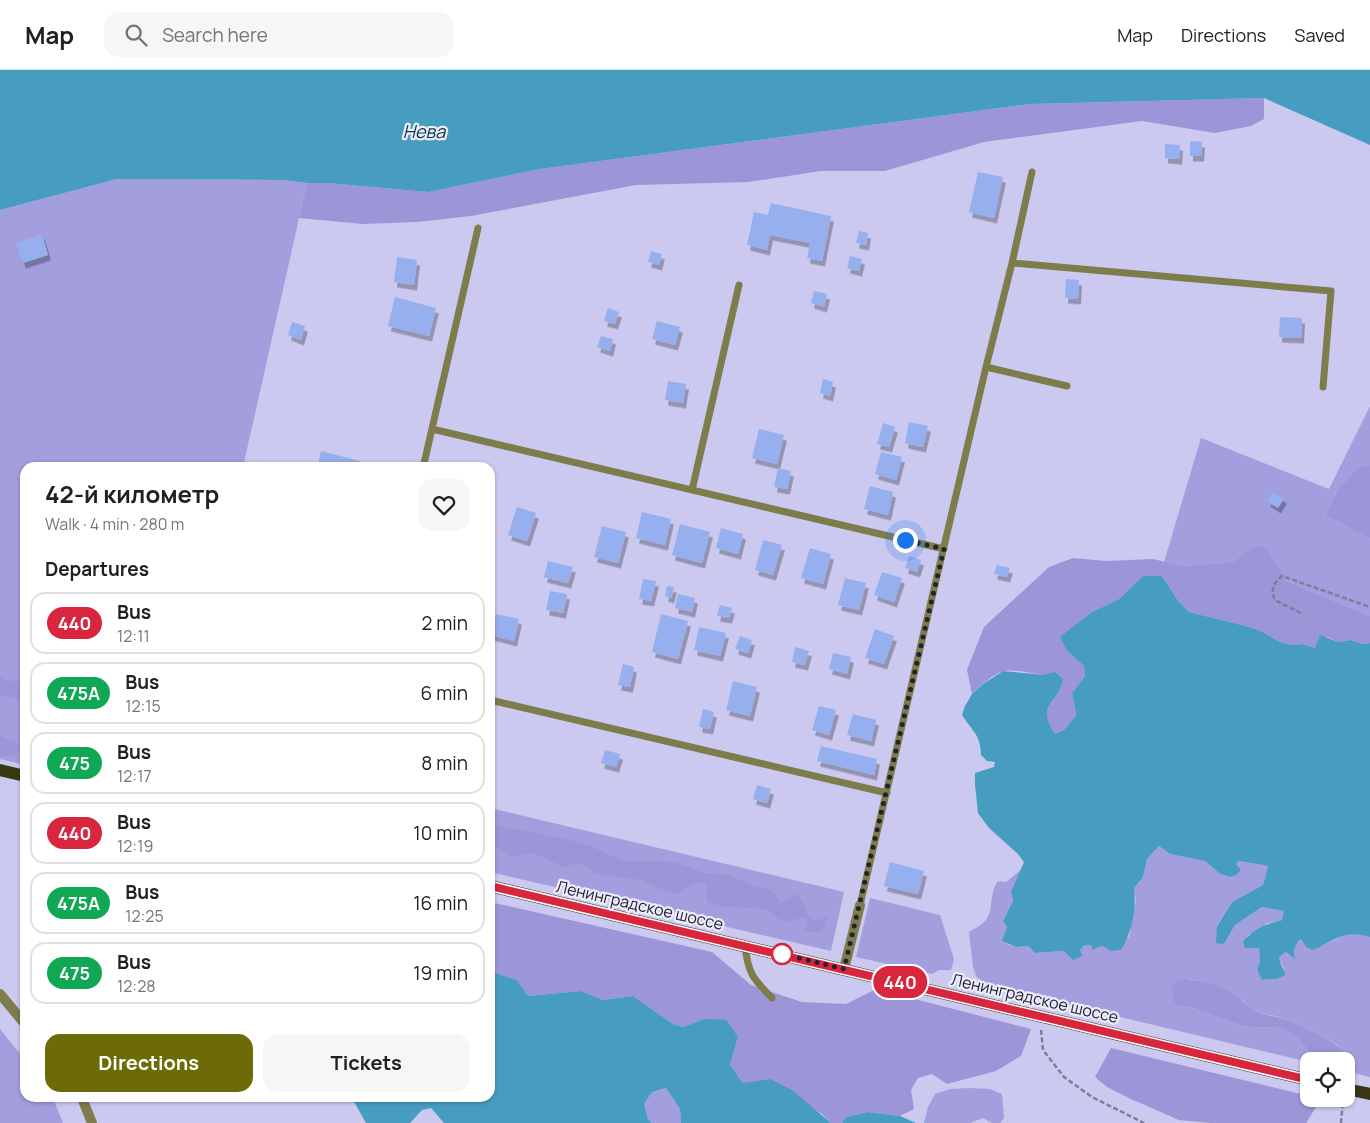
<!DOCTYPE html>
<meta charset="utf-8">
<style>
:root{--surface:#fff;--page:#f6f6f6;--text:#202124;--muted:#757577;--line:#e0e0e0;--accent:#6d6b07}
body{margin:0;font-family:Manrope,sans-serif;background:var(--page);color:var(--text);height:100vh;display:flex;flex-direction:column;font-size:19px;white-space:nowrap}
*{box-sizing:border-box;margin:0}
p{font-size:16px;color:var(--muted)}
.icon{flex:none;width:28px;height:28px;fill:none;stroke:currentColor;stroke-width:2;stroke-linecap:round;stroke-linejoin:round}
.map{position:relative;flex:1;overflow:hidden}
.drawer{position:absolute;left:20px;top:392px;width:475px;height:640px;display:flex;flex-direction:column;background:var(--surface);border-radius:15px;box-shadow:0 1px 4px #0004}
.drawer>*{flex:none}
.badge{padding:0 10px;border-radius:16px;font-size:18px;line-height:32px}
.tools{position:absolute;left:1300px;top:982px;display:grid;gap:10px}
.tools a{display:grid;place-items:center;width:55px;height:55px;border-radius:10px;background:var(--surface);box-shadow:0 1px 4px #0004;font-size:25px}
.you{position:absolute;width:25px;height:25px;margin:-12px;border:4px solid #fff;border-radius:50%;background:#1a73e8;box-shadow:0 0 0 8px #1a73e833}
.map>.badge{position:absolute;translate:-50% -50%;box-shadow:0 0 0 2px #fff}
h2{padding:0 25px;font-size:19px;line-height:45px}
.round{display:grid;place-items:center;flex:none;width:52px;height:52px;border-radius:15px;background:var(--page)}
.headline{display:flex;align-items:center;justify-content:space-between;height:85px;padding:0 25px}
h1{font-size:24px;font-weight:700;line-height:38px}
.action{display:flex;gap:10px;margin-top:auto;padding:10px 25px}
.action a{flex:1;height:58px;border-radius:15px;background:var(--accent);color:#fff;font-size:20px;font-weight:700;line-height:58px;text-align:center}
.action a+a{background:var(--page);color:var(--text)}
ul{padding:0;list-style:none}
li{display:flex;align-items:center;gap:15px;height:62px;margin:0 10px 8px;padding:0 15px;border:2px solid var(--line);border-radius:15px}
li div{flex:1}
li b{display:block;font-size:19px}
li em{font-style:normal}
li .badge{min-width:55px;font-weight:700;text-align:center}
header{display:flex;align-items:center;gap:30px;box-sizing:border-box;height:70px;padding:0 25px;background:var(--surface);border-bottom:1px solid var(--line)}
header strong{font-size:24px}
nav{display:flex;gap:28px;margin-inline-start:auto;font-size:18px}
.search{width:350px;height:45px;background:var(--page);display:flex;align-items:center;gap:12px;box-sizing:border-box;padding:0 18px;border-radius:15px;color:var(--muted);font-size:19px}
.map>svg:first-child{display:block}
.green{fill:#a39edd}
.forest{fill:#9c96d9}
.water{fill:#479dc0}
.building{fill:#96afef;filter:url(#shadow)}
.lines{fill:none;stroke-linecap:round;stroke-linejoin:round}
.path{stroke:#7f7e9a;stroke-width:2.5;stroke-dasharray:5 2.5;stroke-linecap:butt}
.service{stroke:#7d7c4a;stroke-width:7}
.minor{stroke:#7d7c4a;stroke-width:10}
.primary{stroke:#383814;stroke-width:12}
.line-casing{stroke:#fff;stroke-width:11}
.line{stroke:#d7263d;stroke-width:8}
.walk{stroke:#222130;stroke-width:5;stroke-dasharray:0 9}
.stop-dot{fill:#fff;stroke:#d7263d;stroke-width:2.5}
.labels{text-anchor:middle;dominant-baseline:central;stroke-width:4.5;stroke-linejoin:round;paint-order:stroke}
.street-label{font-size:16px;fill:#222130;stroke:#edecfd}
.water-label{font-size:18px;font-style:italic;fill:#0d3544;stroke:#edecfd}
</style>
<header>
<strong>Map</strong>
<div class="search"><svg class="icon" aria-label="search" viewBox="0 0 24 24"><circle cx="10" cy="10" r="6"/><path d="M15 15l6 6"/></svg>Search here</div>
<nav><a>Map</a><a>Directions</a><a>Saved</a></nav>
</header>
<div class="map">
<svg width="1370" height="1053" viewBox="0 0 1370 1053">
<defs>
<filter id="shadow"><feDropShadow dx="3" dy="5.5" stdDeviation="0" flood-color="#0004"/></filter>
</defs>
<rect width="100%" height="100%" fill="#cbc9f0"/>
<path class="green" d="M117 109 282 110 307 113 243 397 25 398V695L0 689V140Z
M1370 336V395L1357 398 1338 420 1325 445 1370 469V546L1286 511 1251 479 1232 492 1181 496 1164 492 1201 368 1329 419Z
M490 738 844 822 831 881 490 802Z
M1159 776 1170 784 1205 791 1219 803 1239 791 1268 796 1263 815 1232 832 1217 855 1224 874 1235 855 1262 837 1285 841 1282 850 1268 853 1247 866 1254 878H1259L1260 891 1257 900 1263 910 1277 909 1284 898 1279 890V887L1286 882 1295 888 1294 880 1298 871 1301 869 1306 877C1312 876 1318 877 1323 875 1344 867 1345 859 1370 867V1007L1346 1001V991H1337L1343 983C1342 982 1340 978 1339 976 1334 971 1290 950 1282 948 1266 943 1255 945 1243 930L1191 909 1177 936C1204 937 1225 954 1251 957 1264 958 1278 955 1289 962 1303 969 1306 982 1318 991L1309 992 986 915 976 906 973 897 969 862C974 859 982 855 986 850 994 839 989 822 998 811L1006 812 1023 798 1011 822 1013 832C1008 838 1007 844 1003 851L1007 857V874L1016 877 1028 876 1035 883 1080 880C1088 872 1095 877 1104 876 1112 875 1121 870 1129 867L1136 831 1134 818 1143 807 1147 789Z
M870 828 940 845 954 889 951 900H939L932 904 856 887Z
M0 959 25 990V1028H53L63 1053H0Z
M666 1018 680 1039 681 1053H652L648 1049 644 1034 652 1022Z
M969 1018 990 1019 1002 1024 1004 1048 1000 1053H992L983 1048 970 1053H924L928 1037 935 1024 950 1019Z"/>
<path class="forest" d="M1264 28V49L1251 56 1215 63 1142 51 984 72 885 101H821L748 112 636 115 471 146 417 152 363 154 299 148 307 113H327L428 122 540 99 1030 34Z
M1370 395V469L1325 445 1338 420 1357 398Z
M1265 476 1286 511 1370 546V573L1362 574 1351 570 1338 572 1327 567 1315 578 1303 574 1290 575 1278 571 1261 561 1246 556 1189 542 1179 532 1162 506H1143L1119 529 1092 542 1068 582 1084 596 1085 606 1072 623 1076 645 1064 660 1055 664C1035 632 1059 637 1063 609 1050 607 1015 598 1004 601 994 603 979 617 972 624L967 600 984 557 1049 497 1073 488 1106 491 1153 489 1182 496 1232 492 1251 479Z
M0 607 8 611 25 610V628L17 629 0 625Z
M0 666 15 672 22 679 13 686 0 687Z
M490 754 569 770 592 777 624 791 675 792 705 803 729 805 752 815 772 820 781 832 799 824 808 845 816 851 827 847 826 855 820 862H808L805 860 808 853 803 847C784 854 781 853 767 839L720 836 707 832 706 813H695L678 824 657 818 643 810 595 804 581 793 561 797 550 790 534 783 512 786 490 774Z
M490 832 712 882 751 915 802 932 846 934 876 919 1031 959 1021 986 996 1001 947 1014 932 1004 918 1008 911 1020 914 1039 900 1046 868 1042 846 1047 842 1053H831L821 1043 743 1013 730 995 738 967 704 949 683 957 673 954 633 926 603 930 581 921 528 926 517 910 490 901Z
M1179 909C1194 909 1221 915 1234 924 1243 930 1249 938 1258 942 1266 945 1273 946 1281 948 1291 950 1332 970 1339 977 1340 977 1342 982 1343 983L1337 991H1318C1306 982 1303 969 1289 962 1278 955 1264 958 1251 957 1225 954 1204 937 1177 936L1173 929 1172 915Z
M1111 978 1309 1026V1029H1321L1306 1053H1211L1179 1050 1131 1029 1107 1017 1095 1007Z"/>
<path class="water" d="M0 0H1370V75L1264 28 1030 34 540 99 428 122 327 113H307L282 110 117 109 0 140Z
M1143 506H1162L1179 532 1189 542 1246 556 1261 561 1278 571 1290 575 1303 574 1315 578 1320 565 1338 572 1351 570 1362 574 1370 573V867C1343 859 1336 870 1313 880L1306 877 1301 869 1298 871 1294 880 1295 889 1286 882 1279 887C1279 893 1284 898 1285 905L1277 909 1262 910 1257 900 1260 891 1259 878H1245L1243 872C1252 859 1268 853 1282 850L1284 841 1262 837 1235 855 1224 874 1216 873 1217 856 1232 832 1263 815 1268 796 1239 791 1236 794 1241 800 1236 805 1230 807 1219 803 1205 791 1170 784 1159 776 1147 789 1143 807 1134 818C1137 838 1132 862 1121 880L1110 881C1103 875 1101 875 1093 880L1091 875 1084 876 1080 880 1082 886 1073 890 1064 881 1035 883 1028 876 1016 877 1002 871 1007 857 1003 851C1007 845 1008 838 1013 832L1011 822 1024 792 1018 784 989 758 978 743 975 715V703L994 697 995 692 987 691 981 685C981 665 972 661 962 645L965 636 972 624 983 614 1003 601 1044 605 1055 602 1063 609C1059 636 1035 632 1055 664L1064 660 1076 645 1072 623 1085 606 1084 596 1068 582 1060 567 1092 542 1119 529Z
M490 901 517 910 528 926 581 921 603 930 633 926 673 954 683 957 704 949 726 950 738 967 730 995 743 1013 770 1009 792 1020 831 1053H681L680 1039 666 1018 652 1022 644 1034 648 1049 652 1053H444L431 1038 422 1040 410 1053H366L352 1028H490Z
M868 1042 900 1046 916 1053H842L846 1047Z"/>
<path class="building" d="M1190 71 1202 72 1201 86H1190Z
M1165 74 1180 75 1179 89 1165 88Z
M978 102 1003 107 994 148 969 142Z
M771 133 831 146 822 191 807 188 810 173 770 165 767 180 747 175 754 142 768 145Z
M859 161 868 163 866 175 856 173Z
M42 164 48 185 23 193 16 173Z
M651 181 662 184 659 195 648 192Z
M850 186 862 189 859 201 847 198Z
M397 187 417 190 414 215 394 212Z
M1066 209 1079 210 1078 229 1065 228Z
M814 221 827 224 824 237 811 233Z
M395 227 436 238 429 266 388 256Z
M608 238 619 242 615 254 604 251Z
M1280 247 1302 248 1301 268 1279 267Z
M657 251 680 257 675 275 652 269Z
M292 252 305 256 301 270 288 265Z
M601 266 613 269 610 281 597 277Z
M823 309 833 312 830 326 820 323Z
M668 311 686 314 683 333 665 330Z
M909 352 928 356 923 377 905 373Z
M883 353 895 357 889 377 877 374Z
M759 359 784 365 777 394 752 388Z
M321 381 360 391 359 398H317Z
M881 382 902 387 896 410 875 404Z
M778 398 791 401 787 419 774 417Z
M870 416 893 422 888 445 864 439Z
M1273 422 1284 428 1278 438 1267 431Z
M517 437 536 443 527 471 508 465Z
M642 442 671 449 665 475 636 468Z
M680 454 710 462 702 493 672 485Z
M602 456 626 462 618 493 594 487Z
M721 458 743 464 738 484 716 478Z
M763 470 782 475 773 505 755 500Z
M810 478 831 484 823 514 801 508Z
M909 486 921 490 917 502 905 498Z
M548 491 573 497 568 513 544 507Z
M997 495 1010 498 1007 507 994 504Z
M882 502 902 508 894 532 874 525Z
M845 508 866 513 859 540 838 535Z
M643 509 656 511 651 531 639 529Z
M667 516 674 517 671 528 665 526Z
M550 521 567 524 563 543 546 540Z
M678 524 695 528 692 542 675 538Z
M720 535 732 538 729 548 717 546Z
M496 544 519 549 514 571 491 565Z
M661 544 688 551 678 589 652 582Z
M699 557 726 563 720 586 694 580Z
M875 559 894 566 884 594 865 588Z
M740 566 752 570 748 583 735 579Z
M795 577 809 581 805 595 792 592Z
M833 583 851 587 847 604 829 599Z
M623 594 634 597 630 617 618 615Z
M733 611 757 617 750 646 726 640Z
M819 636 836 640 829 665 812 660Z
M703 639 714 642 710 659 699 657Z
M853 644 876 650 871 671 847 665Z
M821 676 877 689 874 705 817 691Z
M605 680 620 684 616 697 601 693Z
M757 715 771 719 767 733 753 729Z
M890 792 924 801 918 824 884 816Z"/>
<g class="lines">
<path class="path" d="M1301 543 1275 530C1270 519 1274 513 1282 506L1370 537
M1041 960 1043 980 1064 1007 1092 1027 1144 1053
M1341 1053 1343 1030"/>
<path class="service" d="M1012 193 1331 221 1323 317
M986 297 1067 316
M432 359 944 479
M423 398 478 158
M692 420 739 215
M490 630 887 723
M860 835 986 297 1012 193 1032 102
M745 876C748 903 753 909 772 928"/>
<path class="minor" d="M844 899 860 835
M0 924 25 954
M82 1028 92 1053"/>
<path class="primary" d="M0 700 25 706
M490 816 1309 1010
M1346 1019 1370 1024"/>
</g>
<g class="lines">
<g class="line-casing">
<path id="line" d="M490 816 1309 1010"/>
</g>
<use href="#line" class="line"/>
<path class="walk" d="M782 884 844 899 944 479 905 470"/>
</g>
<circle class="stop-dot" cx="782" cy="884" r="10"/>
<g class="labels">
<g class="street-label">
<text transform="translate(640 835) rotate(13)">Ленинградское шоссе</text>
<text transform="translate(1035 928) rotate(13)">Ленинградское шоссе</text>
</g>
<g class="water-label">
<text x="424" y="61">Нева</text>
</g>
</g>
</svg>
<div class="tools">
<a><svg class="icon" aria-label="locate" viewBox="0 0 24 24"><circle cx="12" cy="12" r="6"/><path d="M12 2v4M12 18v4M2 12h4M18 12h4"/></svg></a>
</div>
<div class="you" style="left:905px;top:470px"></div>
<b class="badge" style="left:900px;top:912px;background:#d7263d;color:#fff">440</b>
<section class="drawer">
<div class="headline"><div><h1>42-й километр</h1><p>Walk · 4 min · 280 m</p></div><a class="round"><svg class="icon" aria-label="heart" viewBox="0 0 24 24"><path d="M12 20l-8-8c-3-5 5-10 8-4 3-6 11-1 8 4z"/></svg></a></div>
<h2>Departures</h2>
<ul>
<li><span class="badge" style="background:#d7263d;color:#fff">440</span><div><b>Bus</b><p>12:11</p></div><em>2 min</em></li>
<li><span class="badge" style="background:#10a855;color:#fff">475А</span><div><b>Bus</b><p>12:15</p></div><em>6 min</em></li>
<li><span class="badge" style="background:#10a855;color:#fff">475</span><div><b>Bus</b><p>12:17</p></div><em>8 min</em></li>
<li><span class="badge" style="background:#d7263d;color:#fff">440</span><div><b>Bus</b><p>12:19</p></div><em>10 min</em></li>
<li><span class="badge" style="background:#10a855;color:#fff">475А</span><div><b>Bus</b><p>12:25</p></div><em>16 min</em></li>
<li><span class="badge" style="background:#10a855;color:#fff">475</span><div><b>Bus</b><p>12:28</p></div><em>19 min</em></li>
</ul>
<div class="action"><a>Directions</a><a>Tickets</a></div>
</section>
</div>
